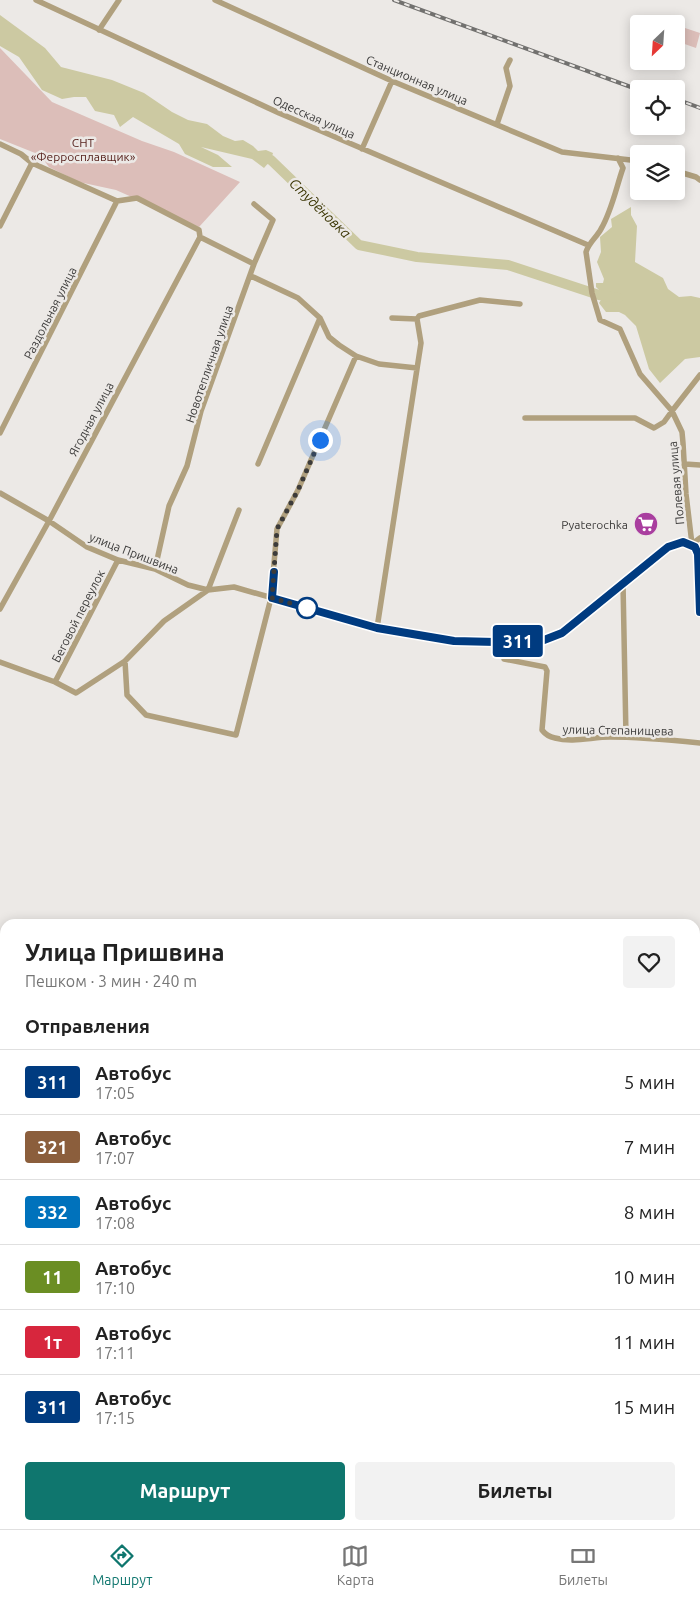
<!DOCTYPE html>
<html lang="ru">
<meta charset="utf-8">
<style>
:root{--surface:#fff;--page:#f2f2f2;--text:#222;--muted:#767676;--line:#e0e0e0;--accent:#0f766e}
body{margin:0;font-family:Ubuntu,sans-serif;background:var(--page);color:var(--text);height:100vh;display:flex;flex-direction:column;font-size:19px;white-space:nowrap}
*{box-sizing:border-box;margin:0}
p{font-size:16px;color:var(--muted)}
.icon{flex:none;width:28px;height:28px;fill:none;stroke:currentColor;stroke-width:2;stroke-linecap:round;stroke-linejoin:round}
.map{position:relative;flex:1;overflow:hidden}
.details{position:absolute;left:0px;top:919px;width:700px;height:611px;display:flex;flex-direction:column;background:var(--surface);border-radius:15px 15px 0 0;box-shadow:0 2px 12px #0003}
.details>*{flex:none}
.badge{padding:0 10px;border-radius:4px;font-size:18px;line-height:32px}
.needle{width:32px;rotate:205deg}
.tools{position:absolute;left:630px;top:15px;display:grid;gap:10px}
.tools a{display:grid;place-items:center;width:55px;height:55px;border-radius:5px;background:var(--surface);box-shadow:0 2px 12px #0003;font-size:25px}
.you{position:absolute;width:25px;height:25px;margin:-12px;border:4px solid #fff;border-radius:50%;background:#1a73e8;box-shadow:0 0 0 8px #1a73e833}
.map>.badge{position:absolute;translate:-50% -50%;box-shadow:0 0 0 2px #fff}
h2{padding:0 25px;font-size:19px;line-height:45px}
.round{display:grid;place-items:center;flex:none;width:52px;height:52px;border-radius:5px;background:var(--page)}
.head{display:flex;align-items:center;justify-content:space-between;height:85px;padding:0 25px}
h1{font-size:24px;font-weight:700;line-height:38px}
.cta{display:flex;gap:10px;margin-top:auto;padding:10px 25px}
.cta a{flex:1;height:58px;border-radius:5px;background:var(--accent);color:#fff;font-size:20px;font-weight:700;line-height:58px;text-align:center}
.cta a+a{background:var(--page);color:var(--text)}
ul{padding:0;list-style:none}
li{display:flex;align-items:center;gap:15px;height:65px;padding:0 25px;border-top:1px solid var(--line)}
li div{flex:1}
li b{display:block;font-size:19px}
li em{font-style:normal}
li .badge{min-width:55px;font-weight:700;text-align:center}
.tab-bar{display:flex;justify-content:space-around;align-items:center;height:70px;border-top:1px solid var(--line);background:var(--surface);font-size:14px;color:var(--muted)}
.tab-bar a{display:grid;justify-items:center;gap:2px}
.tab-bar .active{color:var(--accent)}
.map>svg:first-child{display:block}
.green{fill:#dcbeb9}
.water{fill:#ccc9a2}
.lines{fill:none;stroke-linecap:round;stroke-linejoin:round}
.river{stroke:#ccc9a2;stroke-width:10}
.minor{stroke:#b0a07e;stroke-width:5.5}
.rail-casing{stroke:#72716f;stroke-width:4}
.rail{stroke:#ece9e6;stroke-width:2;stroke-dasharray:5.5;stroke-linecap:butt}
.line-casing{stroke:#fff;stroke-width:11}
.line{stroke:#003b80;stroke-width:8}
.walk{stroke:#3c3b3a;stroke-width:5;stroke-dasharray:0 9}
.stop-dot{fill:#fff;stroke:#003b80;stroke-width:2.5}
.labels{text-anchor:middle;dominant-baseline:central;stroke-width:5;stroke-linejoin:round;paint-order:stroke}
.street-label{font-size:12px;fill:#3c3b3a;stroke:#ece9e6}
.park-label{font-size:12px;fill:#531d18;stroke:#ece9e6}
.poi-label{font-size:12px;fill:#3c3b3a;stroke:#ece9e6;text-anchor:end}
.water-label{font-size:14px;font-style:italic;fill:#3a3503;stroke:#ece9e6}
</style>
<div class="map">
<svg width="700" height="1529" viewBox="0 0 700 1529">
<rect width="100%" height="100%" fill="#ece9e6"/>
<path class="green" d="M676 25 700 33 696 48 676 41Z
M0 48 52 102 142 141 174 152 240 182 199 227 116 190 79 182 49 167 40 155 0 139Z
M0 1236 5 1237V1525H495L493 1529H0Z"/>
<path class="water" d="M0 15 45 48 61 67 112 80 144 93 172 112 188 120 207 124 223 136 235 141 243 140 253 146 258 151 266 150 273 153 271 160 264 168 252 159 201 147 218 155 232 167H213L185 154 179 144 133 117 120 127 114 115 95 111 86 97H74L62 99 42 90 19 57 0 46Z
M631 207V215L637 226 635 262 663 278 668 289 679 297 691 296 700 298V357L685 359 660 383 649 369 636 326 625 315 619 312H606L599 303 604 295 596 287V283H603L604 279 597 262 601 252 600 237 612 227 611 219Z"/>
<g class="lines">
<path class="river" d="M259 156 271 160 359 245 417 257 508 265 599 295 618 298"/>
<path class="minor" d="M36 0 279 113 588 245
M215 0 392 81 562 152 639 161
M99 30 119 0
M497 124 510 86 506 68 510 60
M0 144 21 154 32 163 117 201 137 198 199 230 200 237 254 264
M362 149 392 81
M618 158 623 168C616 188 612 210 601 229 597 237 589 242 586 252L592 293 600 320 620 329 640 374 672 411 700 375
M676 171 696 177 700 180
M0 226 32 163
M251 276 298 298 320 318 329 337 339 345 356 356 379 364 417 368
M392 318 417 319
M525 418H635L654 428 664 422 672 411 682 432 683 443 686 494 692 544 695 547 698 554 700 613
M0 433 117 201
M258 464 320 318
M685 464 700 465
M0 493 49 521 87 547 118 560 155 569 188 585 208 590 234 587 377 628 454 641 496 642 544 640 562 633 668 547 683 541 692 544
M692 544 700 538
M155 569 169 506 187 466 201 411 254 264 273 220 254 204
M623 583 626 737
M0 609 49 521 200 237
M377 628 421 343 417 319 419 316 480 300 520 304
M503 642 504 659 545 667 547 671 542 730C545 734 550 737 555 738 573 743 592 737 610 737 640 737 670 740 700 743
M125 661 127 695 146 715 236 735 271 598 277 529 298 490 356 356
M0 662 55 682 76 693 125 661 164 621 208 590 239 510
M55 682 118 560
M695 1299 700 1300"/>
<g class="rail-casing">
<path id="rail" d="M394 0 639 90
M676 99 700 108"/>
</g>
<use href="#rail" class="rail"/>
</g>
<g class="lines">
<g class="line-casing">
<path id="line" d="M274 572 272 598 377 628 454 641 496 642 544 640 562 633 668 547 683 542 695 547 698 554 700 612"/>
</g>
<use href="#line" class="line"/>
<path class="walk" d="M307 608 272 598 277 529 298 490 320 440"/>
</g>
<defs>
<g id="supermarket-disc" transform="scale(1.25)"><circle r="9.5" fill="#a93e9f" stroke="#ece9e6"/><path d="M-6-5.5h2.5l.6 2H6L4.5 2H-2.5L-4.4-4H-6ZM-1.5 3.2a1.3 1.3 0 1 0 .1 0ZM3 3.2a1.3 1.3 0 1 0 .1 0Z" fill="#fff"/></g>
</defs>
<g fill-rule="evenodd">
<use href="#supermarket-disc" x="646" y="524"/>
</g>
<circle class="stop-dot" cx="307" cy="608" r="10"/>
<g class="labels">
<g class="street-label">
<text transform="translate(417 80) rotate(23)">Станционная улица</text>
<text transform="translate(314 117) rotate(24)">Одесская улица</text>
<text transform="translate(50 313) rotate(-63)">Раздольная улица</text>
<text transform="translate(209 364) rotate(-71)">Новотепличная улица</text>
<text transform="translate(91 419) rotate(-62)">Ягодная улица</text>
<text transform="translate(676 483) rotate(-95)">Полевая улица</text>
<text transform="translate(134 553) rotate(21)">улица Пришвина</text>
<text transform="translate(78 616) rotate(-63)">Беговой переулок</text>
<text transform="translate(618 730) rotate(1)">улица Степанищева</text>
</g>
<g class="park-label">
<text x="83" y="142">СНТ<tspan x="83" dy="14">«Ферросплавщик»</tspan></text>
</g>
<g class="poi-label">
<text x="628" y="524">Pyaterochka</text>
</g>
<g class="water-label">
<text transform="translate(320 208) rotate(44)">Студёновка</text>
</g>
</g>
</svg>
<div class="tools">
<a><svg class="needle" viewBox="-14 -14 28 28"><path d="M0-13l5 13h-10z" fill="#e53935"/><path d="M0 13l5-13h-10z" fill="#767676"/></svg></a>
<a><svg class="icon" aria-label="locate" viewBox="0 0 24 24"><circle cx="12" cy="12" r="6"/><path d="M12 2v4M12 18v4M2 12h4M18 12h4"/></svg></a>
<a><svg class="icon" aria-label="layers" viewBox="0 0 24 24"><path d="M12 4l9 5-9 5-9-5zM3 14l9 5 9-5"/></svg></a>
</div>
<div class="you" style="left:320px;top:440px"></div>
<b class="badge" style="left:518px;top:641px;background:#003b80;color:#fff">311</b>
<section class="details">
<div class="head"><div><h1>Улица Пришвина</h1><p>Пешком · 3 мин · 240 m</p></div><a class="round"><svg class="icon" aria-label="heart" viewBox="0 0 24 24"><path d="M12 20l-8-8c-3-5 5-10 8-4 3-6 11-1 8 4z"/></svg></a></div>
<h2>Отправления</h2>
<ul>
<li><span class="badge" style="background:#003b80;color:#fff">311</span><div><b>Автобус</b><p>17:05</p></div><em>5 мин</em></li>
<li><span class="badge" style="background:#8b5e3c;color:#fff">321</span><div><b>Автобус</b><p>17:07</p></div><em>7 мин</em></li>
<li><span class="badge" style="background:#0072bc;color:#fff">332</span><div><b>Автобус</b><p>17:08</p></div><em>8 мин</em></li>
<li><span class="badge" style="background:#6b8e23;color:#fff">11</span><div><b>Автобус</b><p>17:10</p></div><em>10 мин</em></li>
<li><span class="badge" style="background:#d7263d;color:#fff">1т</span><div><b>Автобус</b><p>17:11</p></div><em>11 мин</em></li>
<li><span class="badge" style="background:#003b80;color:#fff">311</span><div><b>Автобус</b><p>17:15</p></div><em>15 мин</em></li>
</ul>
<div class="cta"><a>Маршрут</a><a>Билеты</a></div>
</section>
</div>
<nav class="tab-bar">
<a class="active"><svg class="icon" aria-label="directions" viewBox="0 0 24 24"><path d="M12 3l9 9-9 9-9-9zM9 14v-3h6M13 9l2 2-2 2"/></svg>Маршрут</a>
<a><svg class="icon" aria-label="map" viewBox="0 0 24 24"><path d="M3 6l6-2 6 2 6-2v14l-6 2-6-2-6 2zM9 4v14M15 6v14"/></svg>Карта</a>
<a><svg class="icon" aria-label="tickets" viewBox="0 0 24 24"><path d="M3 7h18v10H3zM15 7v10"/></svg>Билеты</a>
</nav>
